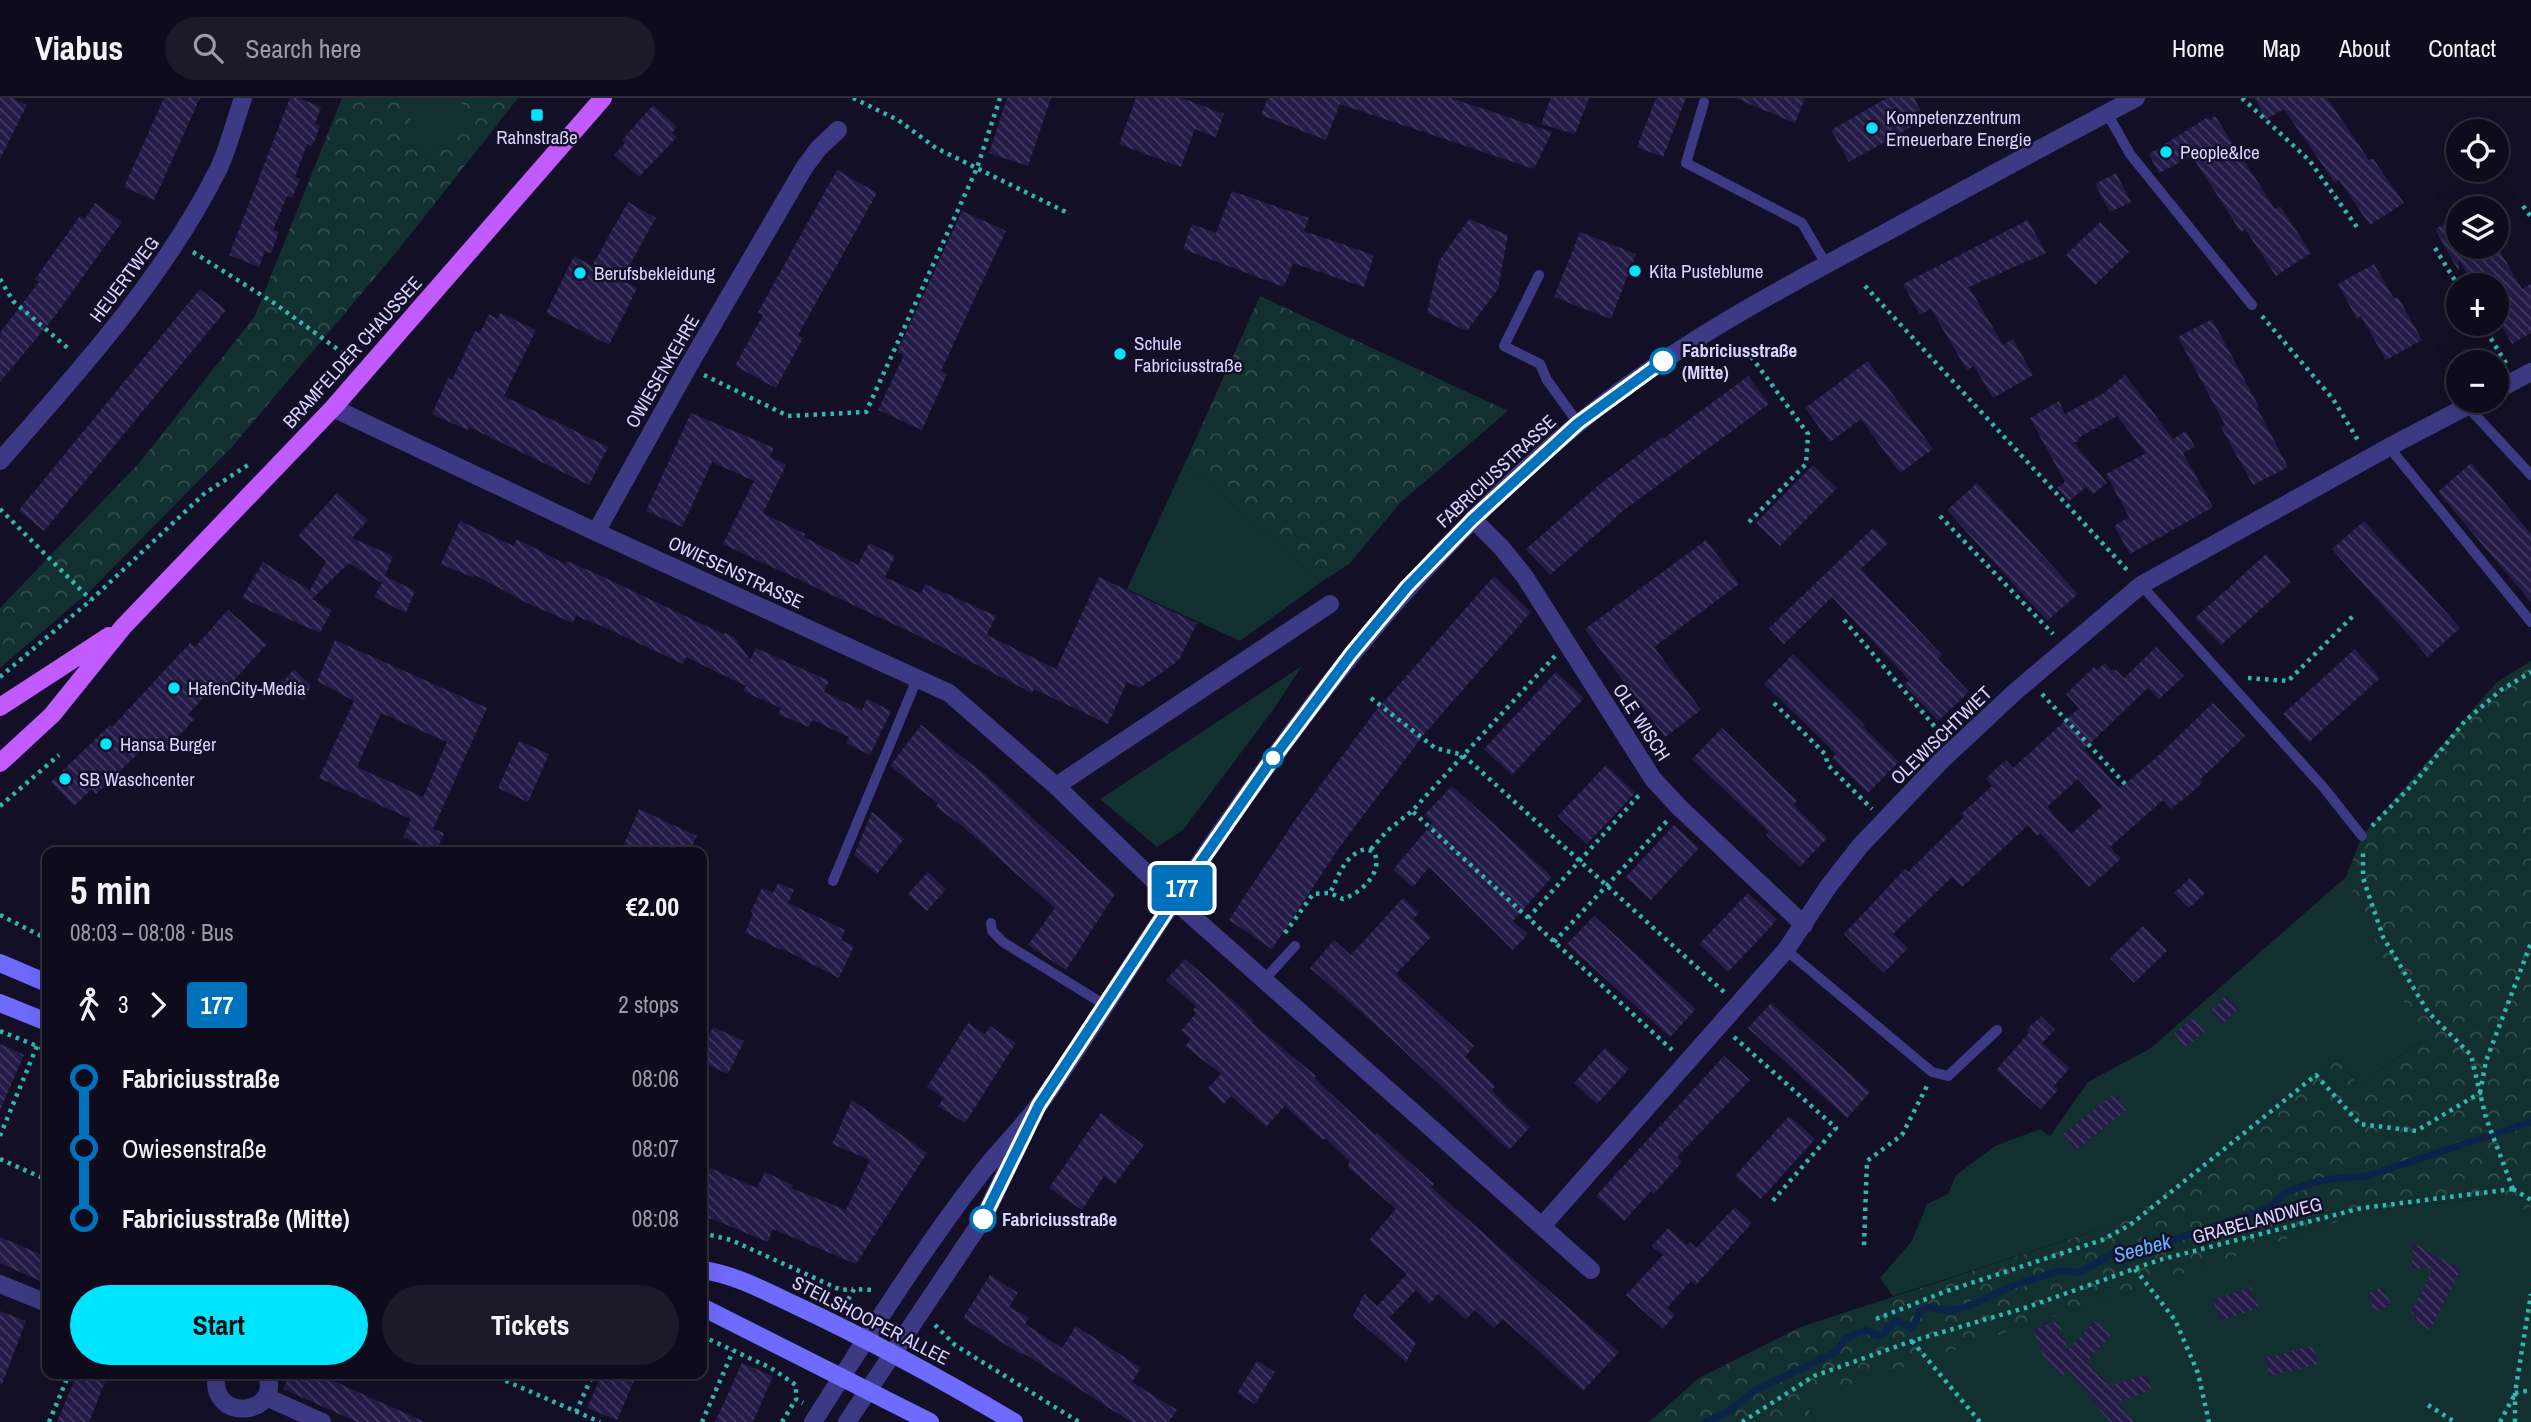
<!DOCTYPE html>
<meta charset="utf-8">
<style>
:root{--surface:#0e0b1c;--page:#1c1929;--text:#f1f3f6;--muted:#9b9ba3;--line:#2e2b3b;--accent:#00e5ff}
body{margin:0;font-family:"Archivo Narrow",sans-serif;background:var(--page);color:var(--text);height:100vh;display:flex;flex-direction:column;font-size:26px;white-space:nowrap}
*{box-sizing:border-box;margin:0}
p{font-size:23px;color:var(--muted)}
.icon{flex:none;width:38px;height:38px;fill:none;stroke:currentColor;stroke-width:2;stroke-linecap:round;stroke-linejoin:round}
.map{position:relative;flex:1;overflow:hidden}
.details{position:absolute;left:42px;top:749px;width:665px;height:532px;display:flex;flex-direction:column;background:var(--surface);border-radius:14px;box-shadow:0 7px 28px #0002,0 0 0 2px var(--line)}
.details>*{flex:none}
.badge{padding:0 14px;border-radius:5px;font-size:24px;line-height:46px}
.controls{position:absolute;left:2446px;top:21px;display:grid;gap:14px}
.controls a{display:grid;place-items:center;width:63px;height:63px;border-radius:50%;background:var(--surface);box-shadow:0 7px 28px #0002,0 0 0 2px var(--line);font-size:35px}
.map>.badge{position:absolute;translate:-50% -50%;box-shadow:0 0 0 4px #fff}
.legs{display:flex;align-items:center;gap:10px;height:77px;padding:0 28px;font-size:23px}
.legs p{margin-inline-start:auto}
.headline{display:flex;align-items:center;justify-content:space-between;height:119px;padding:0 28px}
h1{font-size:38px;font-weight:700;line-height:52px}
.action{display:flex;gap:14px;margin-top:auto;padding:14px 28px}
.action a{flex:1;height:80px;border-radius:42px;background:var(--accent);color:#111;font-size:28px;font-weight:700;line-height:80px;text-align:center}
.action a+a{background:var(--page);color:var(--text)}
ul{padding:0 28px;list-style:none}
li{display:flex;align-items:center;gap:24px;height:70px;font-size:26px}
li i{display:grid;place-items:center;width:10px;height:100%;margin:0 9px;background:currentColor}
li i::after{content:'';width:18px;height:18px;margin:-9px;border:5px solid;border-radius:50%;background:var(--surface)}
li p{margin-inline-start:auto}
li:first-child i{background:linear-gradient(#0000 50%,currentColor 0)}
li:last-child i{background:linear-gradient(currentColor 50%,#0000 0)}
header{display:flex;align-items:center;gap:42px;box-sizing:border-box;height:98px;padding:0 35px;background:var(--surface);border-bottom:2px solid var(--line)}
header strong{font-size:33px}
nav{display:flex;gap:38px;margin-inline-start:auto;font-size:24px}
.search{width:490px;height:63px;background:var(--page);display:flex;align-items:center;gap:18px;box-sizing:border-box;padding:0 24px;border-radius:38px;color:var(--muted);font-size:26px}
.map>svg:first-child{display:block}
.green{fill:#12302f}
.park{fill:url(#park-crowns)}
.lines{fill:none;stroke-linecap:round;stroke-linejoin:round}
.stream{stroke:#0c2248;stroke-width:7}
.building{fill:url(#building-back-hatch);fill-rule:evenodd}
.path{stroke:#2fb8b0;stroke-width:4.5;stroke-dasharray:3.5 5;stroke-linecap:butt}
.service{stroke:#3d3a85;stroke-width:10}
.minor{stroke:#3d3a85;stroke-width:18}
.tertiary{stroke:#3d3a85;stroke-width:18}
.secondary{stroke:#6f6bff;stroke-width:18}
.primary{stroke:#c25bff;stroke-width:18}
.line-1-casing{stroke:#fff;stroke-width:16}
.line-1{stroke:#0072bc;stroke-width:10}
.poi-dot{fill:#00e5ff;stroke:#130f26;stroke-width:2.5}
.stop-1-dot{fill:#fff;stroke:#0072bc;stroke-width:3.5}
.labels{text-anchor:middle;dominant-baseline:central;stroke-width:5;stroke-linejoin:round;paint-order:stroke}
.poi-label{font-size:19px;fill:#d9d4ff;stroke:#130f26;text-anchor:start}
.street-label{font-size:19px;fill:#d9d4ff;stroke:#130f26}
.stop-label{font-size:19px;font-weight:bold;fill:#d9d4ff;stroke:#130f26;text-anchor:start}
.water-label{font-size:21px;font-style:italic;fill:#62b6ff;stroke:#130f26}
</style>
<header>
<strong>Viabus</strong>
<div class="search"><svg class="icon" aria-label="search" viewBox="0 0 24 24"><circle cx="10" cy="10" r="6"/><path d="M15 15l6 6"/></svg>Search here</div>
<nav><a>Home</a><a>Map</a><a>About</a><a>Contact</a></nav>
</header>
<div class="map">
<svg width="2531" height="1324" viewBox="0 0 2531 1324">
<defs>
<pattern id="park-crowns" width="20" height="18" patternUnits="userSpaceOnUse" patternTransform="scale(1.75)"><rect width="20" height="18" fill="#12302f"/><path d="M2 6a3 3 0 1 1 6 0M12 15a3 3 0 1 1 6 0" fill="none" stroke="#344d4e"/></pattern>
<pattern id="building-back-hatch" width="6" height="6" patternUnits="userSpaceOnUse" patternTransform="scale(1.75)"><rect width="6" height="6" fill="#241b47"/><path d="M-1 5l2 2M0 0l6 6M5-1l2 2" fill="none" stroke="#433b63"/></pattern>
</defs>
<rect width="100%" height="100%" fill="#130f26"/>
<path class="green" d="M428 0H455L469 11 430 57 400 33Z
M1185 365 1321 484 1240 543 1127 491Z
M1302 568 1273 612 1183 732 1157 749 1100 701Z
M2346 779 2423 942 2358 987 2338 961 2128 1122 1893 1198 1880 1180 1912 1143 1927 1106 1948 1096 1956 1077 1995 1048 2040 1031 2050 1038 2088 984 2151 950Z
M2504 1099 2531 1115V1324H1814L1817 1322 1800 1303 2373 1112Z"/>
<path class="park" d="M342 0H428L401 33 430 57 468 11 455 0H518L399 151 232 349 92 491 0 570V510L140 364 255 218Z
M1260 198 1508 313 1401 404 1349 466 1321 484 1185 365Z
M2531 563V1115L2503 1099 2373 1112 1801 1303 1817 1322 1814 1324H1649L1699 1280 1801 1229 2128 1122 2338 961 2358 987 2422 943 2346 779 2362 738 2497 584Z"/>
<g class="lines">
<path class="stream" d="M1706 1324 1729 1313 1754 1293 1836 1254 1846 1240 1866 1232 1878 1238 1883 1236 1896 1222 1911 1230 1914 1229 1919 1214 1927 1209 1950 1213 1966 1209 2012 1188 2059 1173 2080 1174 2116 1154 2170 1143 2269 1110 2285 1095 2311 1085 2339 1080 2367 1078 2531 1024"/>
</g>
<path class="building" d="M0 0H12L27 7 0 61Z
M164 0H200L154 102 124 89Z
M290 0H299L321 9 315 26 320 28 312 48 307 46 295 79 300 81 292 100 287 98 273 132 279 134 271 155 265 153 259 169 229 157Z
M1007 0H1051L1028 68 989 55Z
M1136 0H1182L1224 16 1216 39 1195 31 1181 69 1119 46Z
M1268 0H1451L1552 34 1534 71 1340 6 1326 42 1261 17Z
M1551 0H1589L1575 36 1541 26Z
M1656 0H1686L1663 59 1637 49Z
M1735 0H1805L1795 25Z
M1887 0H1914L1925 21 1849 64 1831 32Z
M2255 0H2327L2369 62 2373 61 2404 105 2370 127 2339 82 2335 85 2284 11 2265 22Z
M653 7 677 29 672 35 677 39 639 79 614 57 625 45 622 42Z
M2215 18 2275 111 2280 108 2311 155 2276 178 2245 131 2241 134 2192 58 2159 75 2149 56 2208 19 2210 22Z
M837 72 877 95 798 237 803 240 776 290 735 268 763 217 758 214Z
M2116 75 2131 104 2110 114 2095 86Z
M1232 93 1309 120 1304 133 1374 157 1364 189 1293 165 1284 189 1183 151 1192 126 1216 135Z
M628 104 656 120 621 182 637 190 609 247 546 215 574 158 592 168Z
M95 105 122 124 55 218 0 284V235L39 184 35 181 80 118 85 121Z
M962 113 1006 133 941 273 947 276 922 332 878 312 904 257 897 254Z
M2459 118V149L2497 148 2522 191 2531 186V235L2512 246 2497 219V187H2473L2459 162V174L2435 131Z
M1469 121 1508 137 1498 191 1467 233 1427 215 1439 163Z
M2028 122 2046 155 1969 189 2003 247 2013 241 2033 277 1993 300 1974 268 1967 272 1931 211 1920 217 1903 186Z
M2100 124 2129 154 2095 187 2066 157Z
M1580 134 1636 156 1611 221 1554 199Z
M2374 166 2394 201 2398 199 2422 242 2386 262 2361 218 2357 221 2338 186Z
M200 191 226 212 44 433 19 412Z
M500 215 536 232 504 298 608 349 589 387 469 329 467 332 432 316 448 280 452 282 475 233 480 235 489 216 497 221Z
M2212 221 2259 309 2257 310 2288 369 2253 387 2221 329 2225 327 2178 239Z
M1868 263 1933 351 1900 375 1861 321 1830 344 1805 310Z
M2125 277 2173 341 2186 333 2195 349 2183 355 2213 409 2130 456 2114 428 2129 419 2106 376 2146 355 2117 318 2078 340 2079 343 2074 345 2107 385 2093 396 2086 389 2069 403 2057 390 2065 384 2030 320 2059 303 2065 316 2104 295Z
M1748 278 1769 306 1624 412 1550 477 1526 451 1599 387 1662 339 1663 341Z
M691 315 774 350 770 359 786 367 763 415 805 436 804 439 858 467 869 445 895 458 885 479 921 496 925 486 996 518 987 537 1056 571 1099 479 1197 525 1179 562 1140 590 1127 584 1108 626 1034 591 1032 595 934 545 723 446 754 383 712 364 682 429 646 413Z
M2471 365 2531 436V504L2438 394Z
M1813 367 1837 390 1780 448 1756 425Z
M1977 385 2078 496 2047 523 1947 412Z
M337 395 368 422 352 440 393 458 385 478 415 493 406 515 374 499 382 485 349 465 312 501 332 512 320 535 242 500 263 464 310 492 326 463 298 438Z
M460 423 514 448 517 441 565 466 567 463 595 475 723 536 726 535 734 539 750 562 756 550 829 583 824 594 862 612 867 601 891 613 870 657 846 645 849 639 812 622 809 629 778 616 781 610 743 593 746 588 686 559 683 566 604 529 576 518 573 525 527 505 475 477 474 480 441 466Z
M2364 423 2460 530 2428 559 2332 451Z
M1873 430 1888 445 1861 471 1942 557 1938 561 1969 594 1938 623 1904 587 1909 582 1832 499 1784 546 1769 530Z
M1706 442 1739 486 1654 549 1701 612 1665 639 1585 531Z
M2266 456 2291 484 2221 547 2195 520Z
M1494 478 1531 514 1425 635 1339 750 1272 851 1229 822 1297 719 1374 615Z
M228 512 267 546 226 591 214 587 188 617 195 620 164 655 151 643 96 696 92 691 74 708 51 684 110 627 112 629 190 545 195 549Z
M335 542 487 610 433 731 444 735 436 754 403 739 411 721 319 680 354 603 317 583ZM381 615 447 644 423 699 357 669Z
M2156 549 2184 578 2159 601 2148 590 2084 651 2118 689 2121 687 2123 688 2160 656 2213 605 2245 638 2200 682 2203 684 2190 696 2171 711 2163 702 2110 749 2121 761 2089 789 2040 735 2037 738 2028 727 1962 789 1952 779 1893 836 1908 850 1884 875 1844 836 1905 771 1908 774 1964 719 1961 716 1992 688 1986 680 2006 662 2013 670 2079 610 2066 596 2094 569 2097 572 2105 565 2111 572H2116L2124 580ZM2078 681 2102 708 2071 736 2047 709Z
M2355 551 2380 580 2309 644 2283 616Z
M1793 556 1865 627 1863 629 1899 664 1868 695 1832 660 1836 656 1764 586Z
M294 571 311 588 304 602 276 592Z
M1556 574 1584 600 1512 677 1484 651Z
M921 627 988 679 1115 796 1066 872 1028 847 1055 810 961 727 936 709 938 705 890 668Z
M1722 630 1797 703 1793 707 1827 740 1800 769 1766 737 1769 734 1692 661Z
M519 643 549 656 528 704 498 690Z
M1606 667 1635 695 1587 746 1558 718Z
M1452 688 1552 779 1513 823 1528 836 1513 852 1429 769 1413 789 1393 772 1433 724 1424 717Z
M639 711 697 738 689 754H641L624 746Z
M872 714 904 741 877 776 854 757Z
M1674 727 1699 750 1651 802 1626 779Z
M928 774 946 791 927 813 908 796Z
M2190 780 2205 795 2189 810 2174 795Z
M778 785 794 792 788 805 845 832 841 842 854 848 839 880 781 850V852L745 835 753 816 751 813 762 790 773 795Z
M1748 795 1777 822 1728 874 1699 846Z
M1403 800 1419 815 1413 821 1431 839 1396 876 1474 948 1465 959 1495 988 1492 992 1506 1008 1530 1029 1509 1052 1385 935 1310 870 1334 842 1351 857Z
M1594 818 1696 911 1670 939 1567 846Z
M2143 828 2167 853 2134 885 2110 860Z
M1185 861 1238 907 1254 923 1252 925 1316 978 1314 980 1375 1037 1377 1035 1434 1086 1431 1089 1619 1254 1583 1293 1503 1221 1494 1230 1475 1212 1466 1222 1438 1196 1430 1206 1416 1192 1389 1220 1377 1208 1407 1176 1369 1142 1396 1111 1347 1068 1350 1064 1325 1040 1323 1042 1285 1008 1266 1029 1231 998 1224 1006 1208 990 1221 976 1185 948 1191 941 1181 933 1196 915 1193 912 1196 908 1166 882Z
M2227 897 2239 910 2222 926 2210 913Z
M1771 905 1870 994 1847 1020 1748 930Z
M2041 918 2055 932 2042 945 2070 970 2054 988 2058 992 2041 1011 1996 972 2029 935 2026 932Z
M2193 920 2205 934 2185 949 2174 935Z
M968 925 985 936 990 928 1016 945 965 1025 938 1008 944 1000 927 989Z
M713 929 744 943 728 976 702 964V954Z
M0 946 24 957 0 1012Z
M1605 950 1629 971 1597 1006 1574 985Z
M1724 958 1750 982 1677 1059 1682 1064 1654 1096 1651 1093 1624 1123 1596 1098Z
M2114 995 2127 1011 2076 1053 2062 1037Z
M852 1002 927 1055 856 1166 773 1131 768 1144 702 1117V1090L710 1070 757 1090 765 1074 793 1087 791 1090 846 1112 870 1062 832 1046Z
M1101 1015 1144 1047 1115 1086 1104 1078 1082 1112 1049 1090Z
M1789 1018 1815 1041 1761 1101 1735 1078Z
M1735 1109 1752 1125 1696 1187 1691 1183 1667 1210 1675 1217 1663 1231 1626 1197 1663 1157 1652 1148 1668 1130 1687 1147 1690 1144 1696 1150Z
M0 1139 47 1159V1186L0 1165Z
M2413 1145 2461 1171 2430 1232 2414 1224 2417 1218 2411 1215 2433 1171 2412 1170Z
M990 1177 1018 1195 1009 1209 1029 1220 1025 1226 1062 1250 1076 1228 1141 1270 1132 1284 1177 1312 1169 1324H1131L1023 1255 1022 1257 963 1220Z
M2251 1189 2259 1210 2220 1223 2213 1202Z
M2382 1189 2391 1206 2375 1214 2367 1196Z
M1364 1196 1416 1245 1406 1264 1353 1218Z
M0 1213 26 1223 2 1286H0Z
M2058 1223 2068 1252 2095 1223 2111 1237 2087 1263 2109 1288 2147 1276 2152 1292 2117 1304 2135 1324H2110L2068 1273 2062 1279 2043 1258 2033 1232Z
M2312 1248 2319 1266 2269 1278 2265 1260Z
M1257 1263 1275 1274 1255 1306 1237 1295Z
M742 1265 773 1278 756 1317 753 1324H715Z
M77 1276H108L89 1324H57Z
M290 1276H318L425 1324H357L283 1291Z
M602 1276H637L617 1322 587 1310Z"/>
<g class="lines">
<path class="path" d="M853 0 898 22 936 50 1070 116
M2242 0 2309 62 2359 132
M2523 108 2531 119
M2435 150 2459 189
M193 154 274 205 351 261
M0 181 13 203 70 252
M1865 188 2128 473
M2262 218 2333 301 2359 344
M2482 226 2507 267
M704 277 788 318 866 314 977 70 1000 0
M0 411 91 502
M1940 418 2053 536
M1749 424 1806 366 1808 336 1750 257
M1844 522 1941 636
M1555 558 1412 713 1672 952
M0 579 91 502 205 395 251 365
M2248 580 2288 583 2353 518
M2042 596 2126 687
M1371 600 1435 650 1463 657 1724 894
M1774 605 1825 656 1828 667 1872 711
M0 708 59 657
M2372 728 2415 684 2465 623 2501 592 2531 574
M1371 751 1387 733 1412 713
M0 817 47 841
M1528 820 1640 696
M1285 835 1313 796 1330 795 1343 801C1361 795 1384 774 1374 754L1366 751C1345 756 1339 777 1330 795
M1554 844 1667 723
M0 933 47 952
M1734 939 1836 1030 1770 1106
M0 1038 37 948
M0 1061 47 1082
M2513 1091 2486 1020 2480 995 2486 963 2531 845
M2513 1091 2531 1102
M702 1135 731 1142 841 1192 853 1191
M1864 1147 1867 1063 1902 1037 1927 988
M2135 1171 2175 1222 2198 1275 2209 1324
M844 1209 854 1191 874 1192
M1876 1221 1944 1194 2102 1142 2130 1127 2316 977 2360 1026 2416 1033 2480 995 2471 957 2428 914 2383 839 2363 780V754
M935 1227 955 1247 1079 1324
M702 1238 771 1270 796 1287V1301L803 1305
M1912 1243 1980 1324
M490 1276 600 1324
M2515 1295 2531 1292
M2428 1307 2455 1324
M576 1314 593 1276
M49 1324 69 1276
M702 1324 733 1253
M782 1324 796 1301
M1742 1324 1814 1278 1912 1243 2028 1209 2159 1162 2362 1110 2513 1091
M2500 1324 2515 1296
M2515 1324V1295L2531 1196"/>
<path class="service" d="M1704 4 1686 65 1802 125 1826 166
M2107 15 2130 56 2252 207
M1539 177 1504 248 1540 266 1547 282 1578 325
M2467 308 2531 377
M2389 349 2531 524
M2141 487 2324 690 2362 738
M833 783 917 581
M991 825 992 833 1003 844 1105 907
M1786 852 1932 974 1948 978 1997 932
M1264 882 1295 848"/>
<path class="minor" d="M2497 292 2531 274
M333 310 596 434 949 595 1056 688 1174 802 1591 1172
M0 363C80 272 164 180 219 70 229 48 235 23 243 0
M1473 421 1501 449 1525 479 1653 681 1680 710 1804 827
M596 434 688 269 804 70 818 51 838 32
M1056 688 1330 506
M1542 1128 1786 852 1828 789 1860 748 1942 662 2016 593 2141 487 2389 349 2477 303
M0 1186 47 1205
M217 1276C207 1324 282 1320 267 1276
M266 1299 322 1324"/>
<path class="tertiary" d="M813 1324C866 1241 919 1156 979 1078 999 1052 1022 1030 1041 1004 1087 939 1128 870 1173 804 1290 629 1411 464 1574 329 1667 251 1776 193 1883 136 1967 90 2051 44 2136 0
M847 1324 983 1121 1026 1032"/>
<path class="secondary" d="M0 865 47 885
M0 905 47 924
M702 1172C734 1176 767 1194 797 1208 872 1243 943 1282 1014 1324
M702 1209 930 1324"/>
<path class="primary" d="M0 609 109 538
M0 665 52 617 123 529 333 310 603 0"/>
</g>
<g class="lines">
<g class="line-1-casing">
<path id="line-1" d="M983 1121 1039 1007 1174 802 1268 667 1351 556 1407 489 1473 421 1578 325 1663 263"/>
</g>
<use href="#line-1" class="line-1"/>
</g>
<g class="poi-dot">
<rect x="530" y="10" width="14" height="14" rx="3.5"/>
<circle cx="1872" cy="30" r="7"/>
<circle cx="2166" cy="54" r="7"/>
<circle cx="1635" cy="173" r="7"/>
<circle cx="580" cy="175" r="7"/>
<circle cx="1120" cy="256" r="7"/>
<circle cx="174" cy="590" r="7"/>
<circle cx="106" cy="646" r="7"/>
<circle cx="65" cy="681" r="7"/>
</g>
<g class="stop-1-dot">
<circle cx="1663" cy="263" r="12"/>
<circle cx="1273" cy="660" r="9"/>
<circle cx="983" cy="1121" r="12"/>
</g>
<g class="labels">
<g class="poi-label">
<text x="1886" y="19">Kompetenzzentrum<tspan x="1886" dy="22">Erneuerbare Energie</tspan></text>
<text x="537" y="39" text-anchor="middle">Rahnstraße</text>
<text x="2180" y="54">People&amp;Ice</text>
<text x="1649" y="173">Kita Pusteblume</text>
<text x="594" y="175">Berufsbekleidung</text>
<text x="1134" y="245">Schule<tspan x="1134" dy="22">Fabriciusstraße</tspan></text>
<text x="188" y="590">HafenCity-Media</text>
<text x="120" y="646">Hansa Burger</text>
<text x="79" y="681">SB Waschcenter</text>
</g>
<g class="street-label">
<text transform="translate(124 181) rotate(-53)">HEUERTWEG</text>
<text transform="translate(352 254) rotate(-48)">BRAMFELDER CHAUSSEE</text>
<text transform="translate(662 273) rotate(-60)">OWIESENKEHRE</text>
<text transform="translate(1496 373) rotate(-43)">FABRICIUSSTRASSE</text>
<text transform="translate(736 474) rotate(25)">OWIESENSTRASSE</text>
<text transform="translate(1642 624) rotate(57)">OLE WISCH</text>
<text transform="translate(1941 637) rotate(-44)">OLEWISCHTWIET</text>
<text transform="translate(2257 1122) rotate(-15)">GRABELANDWEG</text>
<text transform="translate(871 1222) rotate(27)">STEILSHOOPER ALLEE</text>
</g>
<g class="stop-label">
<text x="1682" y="252">Fabriciusstraße<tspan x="1682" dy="22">(Mitte)</tspan></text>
<text x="1002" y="1121">Fabriciusstraße</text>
</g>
<g class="water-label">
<text transform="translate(2142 1150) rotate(-15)">Seebek</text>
</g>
</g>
</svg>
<div class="controls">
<a><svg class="icon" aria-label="locate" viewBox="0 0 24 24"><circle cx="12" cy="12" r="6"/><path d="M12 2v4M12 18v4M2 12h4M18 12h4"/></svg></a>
<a><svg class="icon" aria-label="layers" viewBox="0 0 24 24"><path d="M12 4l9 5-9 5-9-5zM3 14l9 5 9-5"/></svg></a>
<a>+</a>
<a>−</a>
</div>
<b class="badge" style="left:1182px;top:790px;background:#0072bc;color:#fff">177</b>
<section class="details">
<div class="headline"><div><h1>5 min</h1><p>08:03 – 08:08 · Bus</p></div><b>€2.00</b></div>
<div class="legs"><svg class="icon" aria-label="walk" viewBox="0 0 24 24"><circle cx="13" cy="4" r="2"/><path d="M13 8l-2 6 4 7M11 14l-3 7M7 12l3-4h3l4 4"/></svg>3<svg class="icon" aria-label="forward" viewBox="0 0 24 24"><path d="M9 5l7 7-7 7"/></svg><b class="badge" style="background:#0072bc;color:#fff">177</b><p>2 stops</p></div>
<ul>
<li><i style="color:#0072bc"></i><b>Fabriciusstraße</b><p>08:06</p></li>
<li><i style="color:#0072bc"></i><span>Owiesenstraße</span><p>08:07</p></li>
<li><i style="color:#0072bc"></i><b>Fabriciusstraße (Mitte)</b><p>08:08</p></li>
</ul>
<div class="action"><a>Start</a><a>Tickets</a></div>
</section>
</div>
